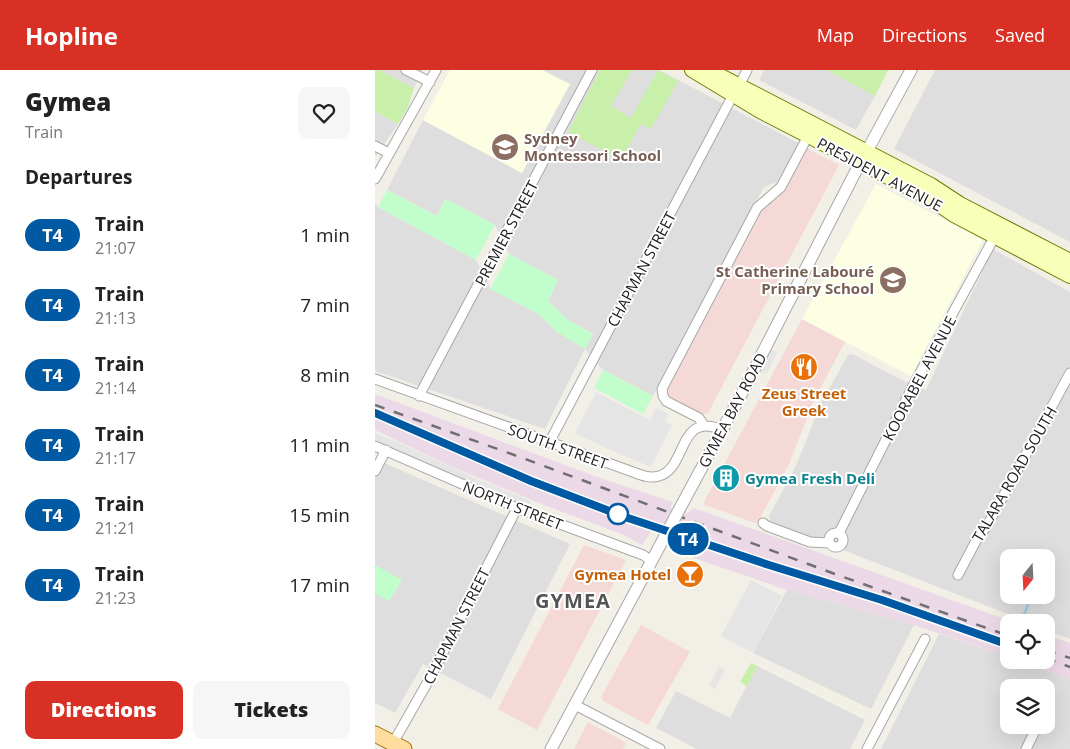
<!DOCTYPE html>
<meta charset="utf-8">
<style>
:root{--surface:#fff;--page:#f6f6f6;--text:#222;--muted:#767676;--accent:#d93025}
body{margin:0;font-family:"Open Sans",sans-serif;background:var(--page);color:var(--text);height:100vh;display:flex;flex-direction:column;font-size:19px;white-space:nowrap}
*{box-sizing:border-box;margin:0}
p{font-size:16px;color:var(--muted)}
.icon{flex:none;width:28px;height:28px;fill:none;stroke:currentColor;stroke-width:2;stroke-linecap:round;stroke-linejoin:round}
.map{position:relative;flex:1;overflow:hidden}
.sheet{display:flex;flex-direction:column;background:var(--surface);width:375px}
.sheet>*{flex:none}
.badge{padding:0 10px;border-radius:16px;font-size:18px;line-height:32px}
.needle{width:32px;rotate:198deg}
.buttons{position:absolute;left:625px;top:479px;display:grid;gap:10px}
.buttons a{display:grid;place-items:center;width:55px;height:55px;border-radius:10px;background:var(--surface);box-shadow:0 5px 20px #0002;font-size:25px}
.map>.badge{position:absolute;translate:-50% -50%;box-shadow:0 0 0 2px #fff}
h2{padding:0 25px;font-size:19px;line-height:45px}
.round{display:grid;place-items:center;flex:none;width:52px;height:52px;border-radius:10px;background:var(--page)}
.headline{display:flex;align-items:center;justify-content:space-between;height:85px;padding:0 25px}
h1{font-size:24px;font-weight:800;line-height:38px}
.primary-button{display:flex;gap:10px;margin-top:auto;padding:10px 25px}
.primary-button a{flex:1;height:58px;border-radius:10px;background:var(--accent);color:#fff;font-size:20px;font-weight:800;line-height:58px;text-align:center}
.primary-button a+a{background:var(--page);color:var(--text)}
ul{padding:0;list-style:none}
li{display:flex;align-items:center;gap:15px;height:70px;padding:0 25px}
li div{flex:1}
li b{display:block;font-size:19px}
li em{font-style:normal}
li .badge{min-width:55px;font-weight:700;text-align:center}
header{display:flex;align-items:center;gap:30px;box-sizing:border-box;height:70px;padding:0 25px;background:var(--accent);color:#fff}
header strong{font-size:24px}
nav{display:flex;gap:28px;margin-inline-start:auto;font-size:18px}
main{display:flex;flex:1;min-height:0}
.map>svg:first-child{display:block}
.residential{fill:#dfdede;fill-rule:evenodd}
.commercial{fill:#f4d9d6}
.industrial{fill:#ecd9e7}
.education{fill:#fdffe3}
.grass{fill:#c8f0aa}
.park{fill:#c2fecb}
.parking{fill:#e5e5e5}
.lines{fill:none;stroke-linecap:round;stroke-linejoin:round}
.stream{stroke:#a4d1e3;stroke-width:2.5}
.minor-casing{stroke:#a8a8a8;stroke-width:11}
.tertiary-casing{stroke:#a8a8a8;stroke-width:13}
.secondary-casing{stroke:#6a8000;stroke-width:16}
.primary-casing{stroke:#9e7400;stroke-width:17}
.minor{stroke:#fff;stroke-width:9}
.tertiary{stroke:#fff;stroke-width:11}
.secondary{stroke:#f7ffb9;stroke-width:14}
.primary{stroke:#ffdc9f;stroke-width:15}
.rail{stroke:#6f6f6f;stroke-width:2.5;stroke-dasharray:10 10;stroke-linecap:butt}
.tertiary-bridge-casing{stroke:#a8a8a8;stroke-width:13;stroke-linecap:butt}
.tertiary-bridge{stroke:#fff;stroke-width:11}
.line-casing{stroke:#fff;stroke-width:11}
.line{stroke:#005aa3;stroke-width:8}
.stop-dot{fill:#fff;stroke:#005aa3;stroke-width:2.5}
.labels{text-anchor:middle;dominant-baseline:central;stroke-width:4;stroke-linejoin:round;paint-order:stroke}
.education-label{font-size:15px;font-weight:bold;fill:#785e54;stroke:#fff;text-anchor:start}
.street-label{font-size:15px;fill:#212121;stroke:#fff}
.food-label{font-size:15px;font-weight:bold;fill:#c56008;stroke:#fff}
.culture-label{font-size:15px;font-weight:bold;fill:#0d838f;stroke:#fff;text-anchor:start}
.district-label{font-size:20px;font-weight:bold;letter-spacing:1px;fill:#545454;stroke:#fff}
</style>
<header>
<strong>Hopline</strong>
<nav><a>Map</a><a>Directions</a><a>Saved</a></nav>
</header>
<main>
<section class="sheet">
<div class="headline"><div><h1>Gymea</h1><p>Train</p></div><a class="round"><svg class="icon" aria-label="heart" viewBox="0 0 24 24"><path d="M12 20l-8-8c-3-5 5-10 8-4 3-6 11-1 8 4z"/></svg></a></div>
<h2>Departures</h2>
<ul>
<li><span class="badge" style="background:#005aa3;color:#fff">T4</span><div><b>Train</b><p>21:07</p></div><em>1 min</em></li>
<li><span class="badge" style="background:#005aa3;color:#fff">T4</span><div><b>Train</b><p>21:13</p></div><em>7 min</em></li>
<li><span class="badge" style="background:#005aa3;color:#fff">T4</span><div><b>Train</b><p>21:14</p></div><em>8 min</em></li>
<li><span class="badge" style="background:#005aa3;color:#fff">T4</span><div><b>Train</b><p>21:17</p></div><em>11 min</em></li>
<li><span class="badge" style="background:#005aa3;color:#fff">T4</span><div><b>Train</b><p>21:21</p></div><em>15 min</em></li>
<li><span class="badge" style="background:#005aa3;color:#fff">T4</span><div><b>Train</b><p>21:23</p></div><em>17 min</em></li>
</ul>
<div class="primary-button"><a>Directions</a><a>Tickets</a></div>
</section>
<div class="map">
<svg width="695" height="679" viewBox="0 0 695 679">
<rect width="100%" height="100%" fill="#f2efe7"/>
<path class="residential" d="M4 0H48L39 18Z
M167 0H284L425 74 405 111 389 117 278 326 228 300 210 279 170 359 0 301V132L3 137 101 190 116 219 165 245 182 262 218 264 193 250 173 231 183 210 134 184 120 155 70 129 62 146 12 120 48 50 147 103 194 14Z
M389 0H452L500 26 481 60 384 10Z
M560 0H695V172L519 79Z
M0 42 23 54 1 86 0 85Z
M618 179 695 222V569L671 560V552H653L396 452 394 446 421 396 446 333 473 285 477 284 531 312 551 320ZM634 488H671V525H634Z
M0 389 195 474 116 629 48 594 20 643 0 633Z
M412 520 539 555 496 639 378 583Z
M564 564 634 587V590H642L695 609V679H506ZM634 618H671V655H634Z
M382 596 490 650 475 679H322L281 658 301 621 355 648Z"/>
<path class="commercial" d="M431 78 464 95 333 343 326 344 292 326 290 320 386 139 404 127Z
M427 249 470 272 440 328 414 394 383 452 380 453 330 435 329 432Z
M209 475 251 490 162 660 123 639Z
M266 555 315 582 273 655 228 631 226 627Z
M213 652 251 673 248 679H199Z"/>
<path class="industrial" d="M0 324 225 408 298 432 295 438 311 444 319 438 638 552H634V587L539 555 412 520 307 484 295 478 299 468 277 460 267 475 249 465 169 435 75 396 0 360Z
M671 565 695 573V609L642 590H671Z"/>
<path class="education" d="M75 0H167L195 14 147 103 48 50Z
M501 114 608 170 536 306 427 249Z"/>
<path class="grass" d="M0 0H4L39 18 33 37 23 54 0 42Z
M225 0H257L236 36 256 48 283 0 303 11 276 59 266 54 246 90 193 62Z
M452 0H513L500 26Z
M376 593 382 596 372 616 365 612Z"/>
<path class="park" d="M12 120 62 146 71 129 120 155 101 190 3 137Z
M134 184 183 210 173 231 193 250 218 264 210 279 182 262 165 245 115 219Z
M228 300 278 326 268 344 219 318Z
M0 495 27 510 14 531 0 524Z"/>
<path class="parking" d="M396 280 403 281 392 303H384Z
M221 322 275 350 281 338 294 344 290 352 297 355 276 397 231 378 200 363Z
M0 363 22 372 100 408 156 431 154 437 135 431 0 372Z
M376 510 407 526 378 583 346 566Z
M344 597 350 600 340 619 334 615Z"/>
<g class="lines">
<path class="stream" d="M646 552 657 525"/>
<g class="minor-casing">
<path id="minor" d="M31 0 55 12
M364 16 372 0
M0 76 14 83
M0 109 61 0
M0 309 258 402C266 405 275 409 284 406 312 399 303 340 347 360
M44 326 217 0
M329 356 324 348 291 331 288 326 287 319 382 138 406 117 433 66
M174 373 358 25
M0 376 142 438 268 485 277 491
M0 401 11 380
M388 453 392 456 435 472 455 473
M454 470a7 7 0 1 1 14 0a7 7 0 1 1-14 0Z
M464 463 539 314 620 166
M583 505 603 467 612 456 695 303
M200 635 285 679
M18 673 55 608 142 438
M492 679 550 569
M651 679 663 655"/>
</g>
<g class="tertiary-casing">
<path id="tertiary" d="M492 81 536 0
M305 438 366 325 485 93
M176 679 290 466"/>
</g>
<g class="secondary-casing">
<path id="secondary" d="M317 0 385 41 554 128 579 145 695 206
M334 0 556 115 585 134 695 191"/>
</g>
<g class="primary-casing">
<path id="primary" d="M0 664 29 679"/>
</g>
<use href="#minor" class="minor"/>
<use href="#tertiary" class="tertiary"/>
<use href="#secondary" class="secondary"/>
<use href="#primary" class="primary"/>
<path class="rail" d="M0 335 142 386 460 504 634 566
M0 343 156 411 250 447 394 495 507 530 634 575
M671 580 695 588
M671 588 695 597"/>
<g class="tertiary-bridge-casing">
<path id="tertiary-bridge" d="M290 466 305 438"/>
</g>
<use href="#tertiary-bridge" class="tertiary-bridge"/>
</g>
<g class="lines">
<g class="line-casing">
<path id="line" d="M0 343 156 411 250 447 394 495 507 530 634 575"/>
</g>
<use href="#line" class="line"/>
</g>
<defs>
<g id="school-disc" transform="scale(1.4375)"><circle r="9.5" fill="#8d6e63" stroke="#fff"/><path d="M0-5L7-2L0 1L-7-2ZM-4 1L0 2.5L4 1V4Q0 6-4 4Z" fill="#fff"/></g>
<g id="restaurant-disc" transform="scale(1.4375)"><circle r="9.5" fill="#e8710a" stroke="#fff"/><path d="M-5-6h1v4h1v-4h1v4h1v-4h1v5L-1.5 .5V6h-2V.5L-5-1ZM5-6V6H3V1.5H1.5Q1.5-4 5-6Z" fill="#fff"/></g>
<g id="building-disc" transform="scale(1.4375)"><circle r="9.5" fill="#0f9aa8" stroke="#fff"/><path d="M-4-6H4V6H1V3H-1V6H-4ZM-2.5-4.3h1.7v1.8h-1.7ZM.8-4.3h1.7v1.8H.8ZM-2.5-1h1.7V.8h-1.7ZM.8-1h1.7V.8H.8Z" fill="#fff"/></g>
<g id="bar-disc" transform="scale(1.4375)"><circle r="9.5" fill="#e8710a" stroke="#fff"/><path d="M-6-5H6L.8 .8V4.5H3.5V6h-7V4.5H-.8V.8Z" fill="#fff"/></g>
</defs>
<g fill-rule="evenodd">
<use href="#school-disc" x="130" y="77"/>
<use href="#school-disc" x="518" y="210"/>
<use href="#restaurant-disc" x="429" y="297"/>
<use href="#building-disc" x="351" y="408"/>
<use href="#bar-disc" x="315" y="504"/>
</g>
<circle class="stop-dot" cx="243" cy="444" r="10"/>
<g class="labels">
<g class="education-label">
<text x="149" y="68">Sydney<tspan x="149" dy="17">Montessori School</tspan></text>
<text x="499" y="201" text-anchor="end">St Catherine Labouré<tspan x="499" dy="17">Primary School</tspan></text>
</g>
<g class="street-label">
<text transform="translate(505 104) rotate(28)">PRESIDENT AVENUE</text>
<text transform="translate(131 163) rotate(-62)">PREMIER STREET</text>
<text transform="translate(266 199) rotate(-62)">CHAPMAN STREET</text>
<text transform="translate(544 308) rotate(-62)">KOORABEL AVENUE</text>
<text transform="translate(357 340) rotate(-62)">GYMEA BAY ROAD</text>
<text transform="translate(183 376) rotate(20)">SOUTH STREET</text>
<text transform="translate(639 404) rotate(-60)">TALARA ROAD SOUTH</text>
<text transform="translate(138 435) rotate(22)">NORTH STREET</text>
<text transform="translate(81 556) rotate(-63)">CHAPMAN STREET</text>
</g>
<g class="food-label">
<text x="429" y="323">Zeus Street<tspan x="429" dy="17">Greek</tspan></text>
<text x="296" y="504" text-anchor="end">Gymea Hotel</text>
</g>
<g class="culture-label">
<text x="370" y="408">Gymea Fresh Deli</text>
</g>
<g class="district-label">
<text x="198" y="530">GYMEA</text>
</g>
</g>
</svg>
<div class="buttons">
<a><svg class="needle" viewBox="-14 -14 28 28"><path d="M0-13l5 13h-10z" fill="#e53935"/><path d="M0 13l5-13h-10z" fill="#767676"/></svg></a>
<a><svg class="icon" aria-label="locate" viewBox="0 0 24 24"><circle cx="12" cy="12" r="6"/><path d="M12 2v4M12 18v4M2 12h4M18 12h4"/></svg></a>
<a><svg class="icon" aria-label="layers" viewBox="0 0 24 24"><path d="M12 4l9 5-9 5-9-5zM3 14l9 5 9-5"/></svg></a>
</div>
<b class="badge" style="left:313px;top:469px;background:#005aa3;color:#fff">T4</b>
</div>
</main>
